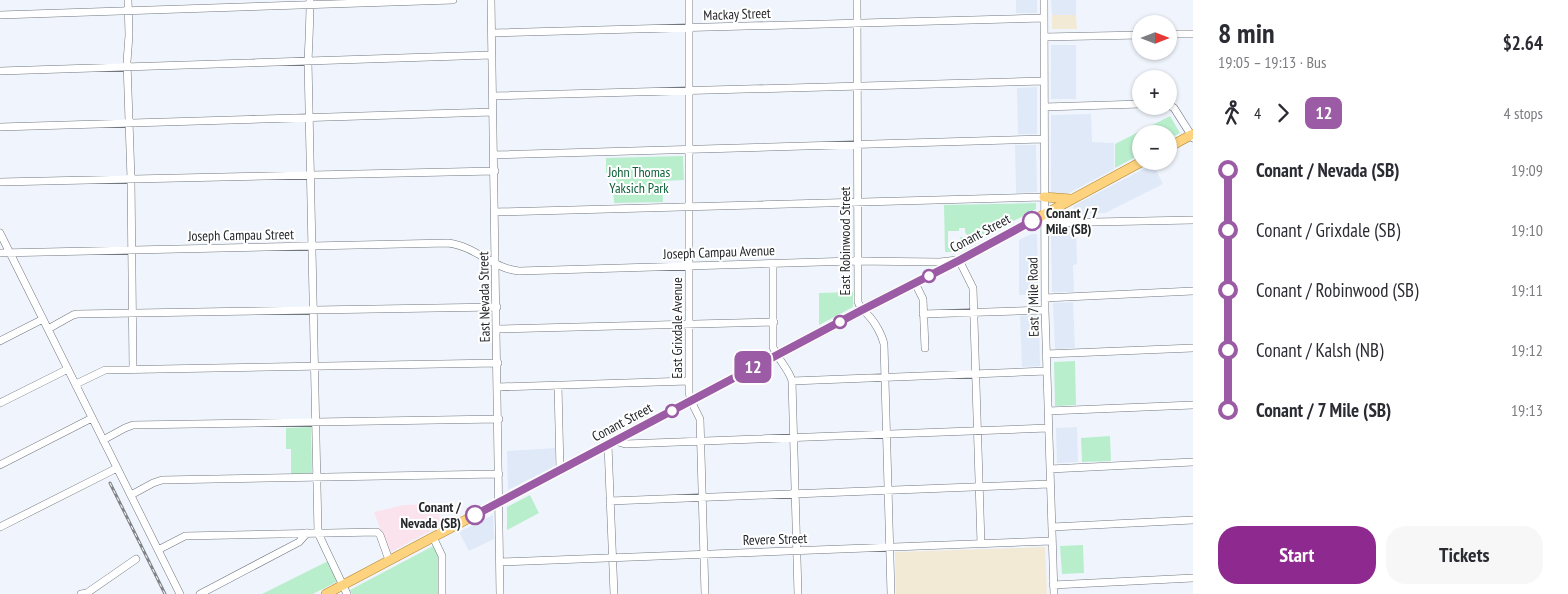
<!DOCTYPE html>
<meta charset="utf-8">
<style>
:root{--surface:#fff;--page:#f7f7f7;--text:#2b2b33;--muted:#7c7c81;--accent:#8e298f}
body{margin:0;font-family:"PT Sans Narrow",sans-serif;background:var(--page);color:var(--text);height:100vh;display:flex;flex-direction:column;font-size:19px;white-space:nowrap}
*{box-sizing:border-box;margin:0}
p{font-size:16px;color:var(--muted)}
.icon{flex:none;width:28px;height:28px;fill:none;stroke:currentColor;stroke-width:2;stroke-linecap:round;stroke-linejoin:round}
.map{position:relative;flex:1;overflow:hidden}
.side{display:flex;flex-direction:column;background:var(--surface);width:375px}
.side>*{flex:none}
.badge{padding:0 10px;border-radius:8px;font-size:18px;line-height:32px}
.needle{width:32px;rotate:90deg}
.buttons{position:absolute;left:1132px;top:15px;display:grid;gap:10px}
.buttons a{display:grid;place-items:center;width:45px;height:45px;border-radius:50%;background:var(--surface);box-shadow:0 1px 4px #0004;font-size:25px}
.map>.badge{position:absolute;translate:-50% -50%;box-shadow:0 0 0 2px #fff}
.legs{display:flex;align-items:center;gap:8px;height:55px;padding:0 25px;font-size:16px}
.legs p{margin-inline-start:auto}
.overview{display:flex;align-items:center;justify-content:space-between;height:85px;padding:0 25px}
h1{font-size:28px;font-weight:600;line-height:38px}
.button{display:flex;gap:10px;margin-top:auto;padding:10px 25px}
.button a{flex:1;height:58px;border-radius:20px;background:var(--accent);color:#fff;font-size:20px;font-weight:600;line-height:58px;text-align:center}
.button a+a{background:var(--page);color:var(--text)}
ul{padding:0 25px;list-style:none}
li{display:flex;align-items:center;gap:18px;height:60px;font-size:19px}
li i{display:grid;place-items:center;width:8px;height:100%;margin:0 6px;background:currentColor}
li i::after{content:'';width:12px;height:12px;margin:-6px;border:4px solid;border-radius:50%;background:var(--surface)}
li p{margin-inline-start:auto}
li:first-child i{background:linear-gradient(#0000 50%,currentColor 0)}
li:last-child i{background:linear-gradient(currentColor 50%,#0000 0)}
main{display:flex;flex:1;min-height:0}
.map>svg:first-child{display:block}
.built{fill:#dfe9f7}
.industrial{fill:#fbe3ee}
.education{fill:#f3ead5}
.green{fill:#b8eecc}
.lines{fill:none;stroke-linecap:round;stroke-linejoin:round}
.minor-casing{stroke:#72777e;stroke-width:8}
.major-casing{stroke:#b2842a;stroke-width:10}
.minor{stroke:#fff;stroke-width:7}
.major{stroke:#fed37f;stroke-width:9}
.rail-casing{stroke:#808489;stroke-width:3}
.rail{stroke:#fff;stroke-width:1;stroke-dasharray:4;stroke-linecap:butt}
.line-1-casing{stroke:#fff;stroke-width:11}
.line-1{stroke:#9b5ba5;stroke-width:8}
.stop-1-dot{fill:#fff;stroke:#9b5ba5;stroke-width:2.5}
.labels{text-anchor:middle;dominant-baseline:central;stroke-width:4;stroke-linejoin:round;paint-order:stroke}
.street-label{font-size:14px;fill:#25272a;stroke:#fff}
.park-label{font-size:14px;fill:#0e613a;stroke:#fff}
.stop-label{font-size:14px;font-weight:bold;fill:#25272a;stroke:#fff;text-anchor:start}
</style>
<main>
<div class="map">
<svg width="1193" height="594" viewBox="0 0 1193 594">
<rect width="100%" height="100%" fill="#f0f5fd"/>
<path class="built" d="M1016 0H1037V13H1016Z
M1051 0H1076V15H1052Z
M1051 45H1076V99H1051Z
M1037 87V134H1018L1017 88Z
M1091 114 1092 142 1114 143V169L1067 194H1051V115Z
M1015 145H1036L1037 192 1016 193Z
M1153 164 1163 184 1105 213 1077 214 1073 206Z
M1076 230 1077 264 1073 265 1074 292H1052L1051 231Z
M1031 234H1037L1038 294 1019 295V240Z
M1073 302 1075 348 1055 349 1053 303Z
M1039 315 1040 366 1022 367 1020 316Z
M1077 427 1078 462 1057 463 1056 428Z
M555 448V466L508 490 507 451Z
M493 515 494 539 469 551 459 532Z"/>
<path class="industrial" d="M439 504 440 526 389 553 374 512 403 505Z"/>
<path class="education" d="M1052 15H1076L1077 29H1052Z
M1045 547 1047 594H896L895 552Z"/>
<path class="green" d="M1170 116 1180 133 1169 139V134H1141V154L1115 168V144Z
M683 156 684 180 662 181 663 202 614 203 613 182H616V173H606V158Z
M1036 203V209L972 243 965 232V228H959V231H948V248L961 247 960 237 965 238 969 245 955 252H945L944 205Z
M853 292V307L819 325V293Z
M1075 361 1076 405 1055 406 1054 362Z
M311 427 312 473 291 474V449H286V428Z
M1110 436 1111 461 1082 462 1081 438Z
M530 495 539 513 507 530V507Z
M1083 545 1084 573 1062 574 1060 546Z
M433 546 438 556V594H352L350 590Z
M328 561 338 581 313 594H262Z"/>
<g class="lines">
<g class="minor-casing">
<path id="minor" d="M128 0 129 35 127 62 131 179 133 369
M310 0C310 21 309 41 308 61L318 533 347 594
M491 0 500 594
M689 0V393L694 407 700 419 705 594
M857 0 858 302C860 308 864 310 868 315 875 322 882 335 884 344L891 594
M1044 0 1045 310 1054 594
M0 15 453 0
M492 33 1044 18
M1169 34H1193
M1044 37 1141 35
M0 71 492 55
M493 96 1044 81
M1169 105 1174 108 1193 138
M1044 107 1141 104
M0 127 493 112
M494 155 1044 139
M0 182 495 171
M495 212 1044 197
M1044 223 1193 220
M0 233 180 594
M0 253 448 243C475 246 494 269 519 271L854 261 940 262 957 260
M959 260 973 288 981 544
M773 263V347C778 360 789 369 792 381L798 594
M915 283 923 299 925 348
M1045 298 1193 291
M923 314 1045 310
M48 329 73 315 77 314 497 307
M497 329 774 322
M0 341 43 319
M1046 354 1193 348
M792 381 1047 371
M76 384 105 370 498 363
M558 385 560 470
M498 387 689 381
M0 403 68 369
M1048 411 1193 405
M103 440 125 428 133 425 499 419
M615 441 625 444 1048 428
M608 445 614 594
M0 465 92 418
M1050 469 1193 462
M131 495 153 483 162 480 499 474
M610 501 1050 484
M0 527 117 468
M1052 527 1193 520
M433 537 442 556V594
M158 550 185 536 377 532 380 535 389 560
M500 562 1052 541
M1053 585 1193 578
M81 594 87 593 136 559
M200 594 299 542 307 533"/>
</g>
<g class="major-casing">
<path id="major" d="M1169 147 1193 134
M1044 197 1071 199
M326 594 862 310 960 260 1143 161"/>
</g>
<use href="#minor" class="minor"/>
<use href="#major" class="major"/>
<g class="rail-casing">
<path id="rail" d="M110 483 165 594"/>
</g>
<use href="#rail" class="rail"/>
</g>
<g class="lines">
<g class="line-1-casing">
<path id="line-1" d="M475 515 862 310 960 260 1032 221"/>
</g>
<use href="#line-1" class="line-1"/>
</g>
<g class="stop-1-dot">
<circle cx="1032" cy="221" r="9"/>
<circle cx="929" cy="276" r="6"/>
<circle cx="840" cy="322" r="6"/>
<circle cx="672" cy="411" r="6"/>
<circle cx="475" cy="515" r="9"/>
</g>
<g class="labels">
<g class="street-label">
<text transform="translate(737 14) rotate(-2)">Mackay Street</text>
<text transform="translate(980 233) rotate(-28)">Conant Street</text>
<text transform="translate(241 235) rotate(-1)">Joseph Campau Street</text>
<text transform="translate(845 241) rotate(-90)">East Robinwood Street</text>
<text transform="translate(719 252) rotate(-2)">Joseph Campau Avenue</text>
<text transform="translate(484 297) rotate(-91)">East Nevada Street</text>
<text transform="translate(1033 297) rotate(-91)">East 7 Mile Road</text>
<text transform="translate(677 328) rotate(-90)">East Grixdale Avenue</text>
<text transform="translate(622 422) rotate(-28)">Conant Street</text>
<text transform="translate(775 539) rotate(-2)">Revere Street</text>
</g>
<g class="park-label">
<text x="639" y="172">John Thomas<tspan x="639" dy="16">Yaksich Park</tspan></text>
</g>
<g class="stop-label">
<text x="1046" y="213">Conant / 7<tspan x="1046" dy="16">Mile (SB)</tspan></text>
<text x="461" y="507" text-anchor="end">Conant /<tspan x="461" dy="16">Nevada (SB)</tspan></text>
</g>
</g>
</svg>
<div class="buttons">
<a><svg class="needle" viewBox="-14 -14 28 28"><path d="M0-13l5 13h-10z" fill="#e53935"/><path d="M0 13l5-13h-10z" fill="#7c7c81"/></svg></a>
<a>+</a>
<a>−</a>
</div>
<b class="badge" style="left:753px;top:367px;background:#9b5ba5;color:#fff">12</b>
</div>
<section class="side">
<div class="overview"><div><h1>8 min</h1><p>19:05 – 19:13 · Bus</p></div><b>$2.64</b></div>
<div class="legs"><svg class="icon" aria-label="walk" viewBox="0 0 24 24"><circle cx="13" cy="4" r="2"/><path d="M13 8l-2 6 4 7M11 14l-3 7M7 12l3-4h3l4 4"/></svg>4<svg class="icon" aria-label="forward" viewBox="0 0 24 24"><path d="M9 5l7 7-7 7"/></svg><b class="badge" style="background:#9b5ba5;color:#fff">12</b><p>4 stops</p></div>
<ul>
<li><i style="color:#9b5ba5"></i><b>Conant / Nevada (SB)</b><p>19:09</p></li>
<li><i style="color:#9b5ba5"></i><span>Conant / Grixdale (SB)</span><p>19:10</p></li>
<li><i style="color:#9b5ba5"></i><span>Conant / Robinwood (SB)</span><p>19:11</p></li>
<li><i style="color:#9b5ba5"></i><span>Conant / Kalsh (NB)</span><p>19:12</p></li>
<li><i style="color:#9b5ba5"></i><b>Conant / 7 Mile (SB)</b><p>19:13</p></li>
</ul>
<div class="button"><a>Start</a><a>Tickets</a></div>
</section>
</main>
